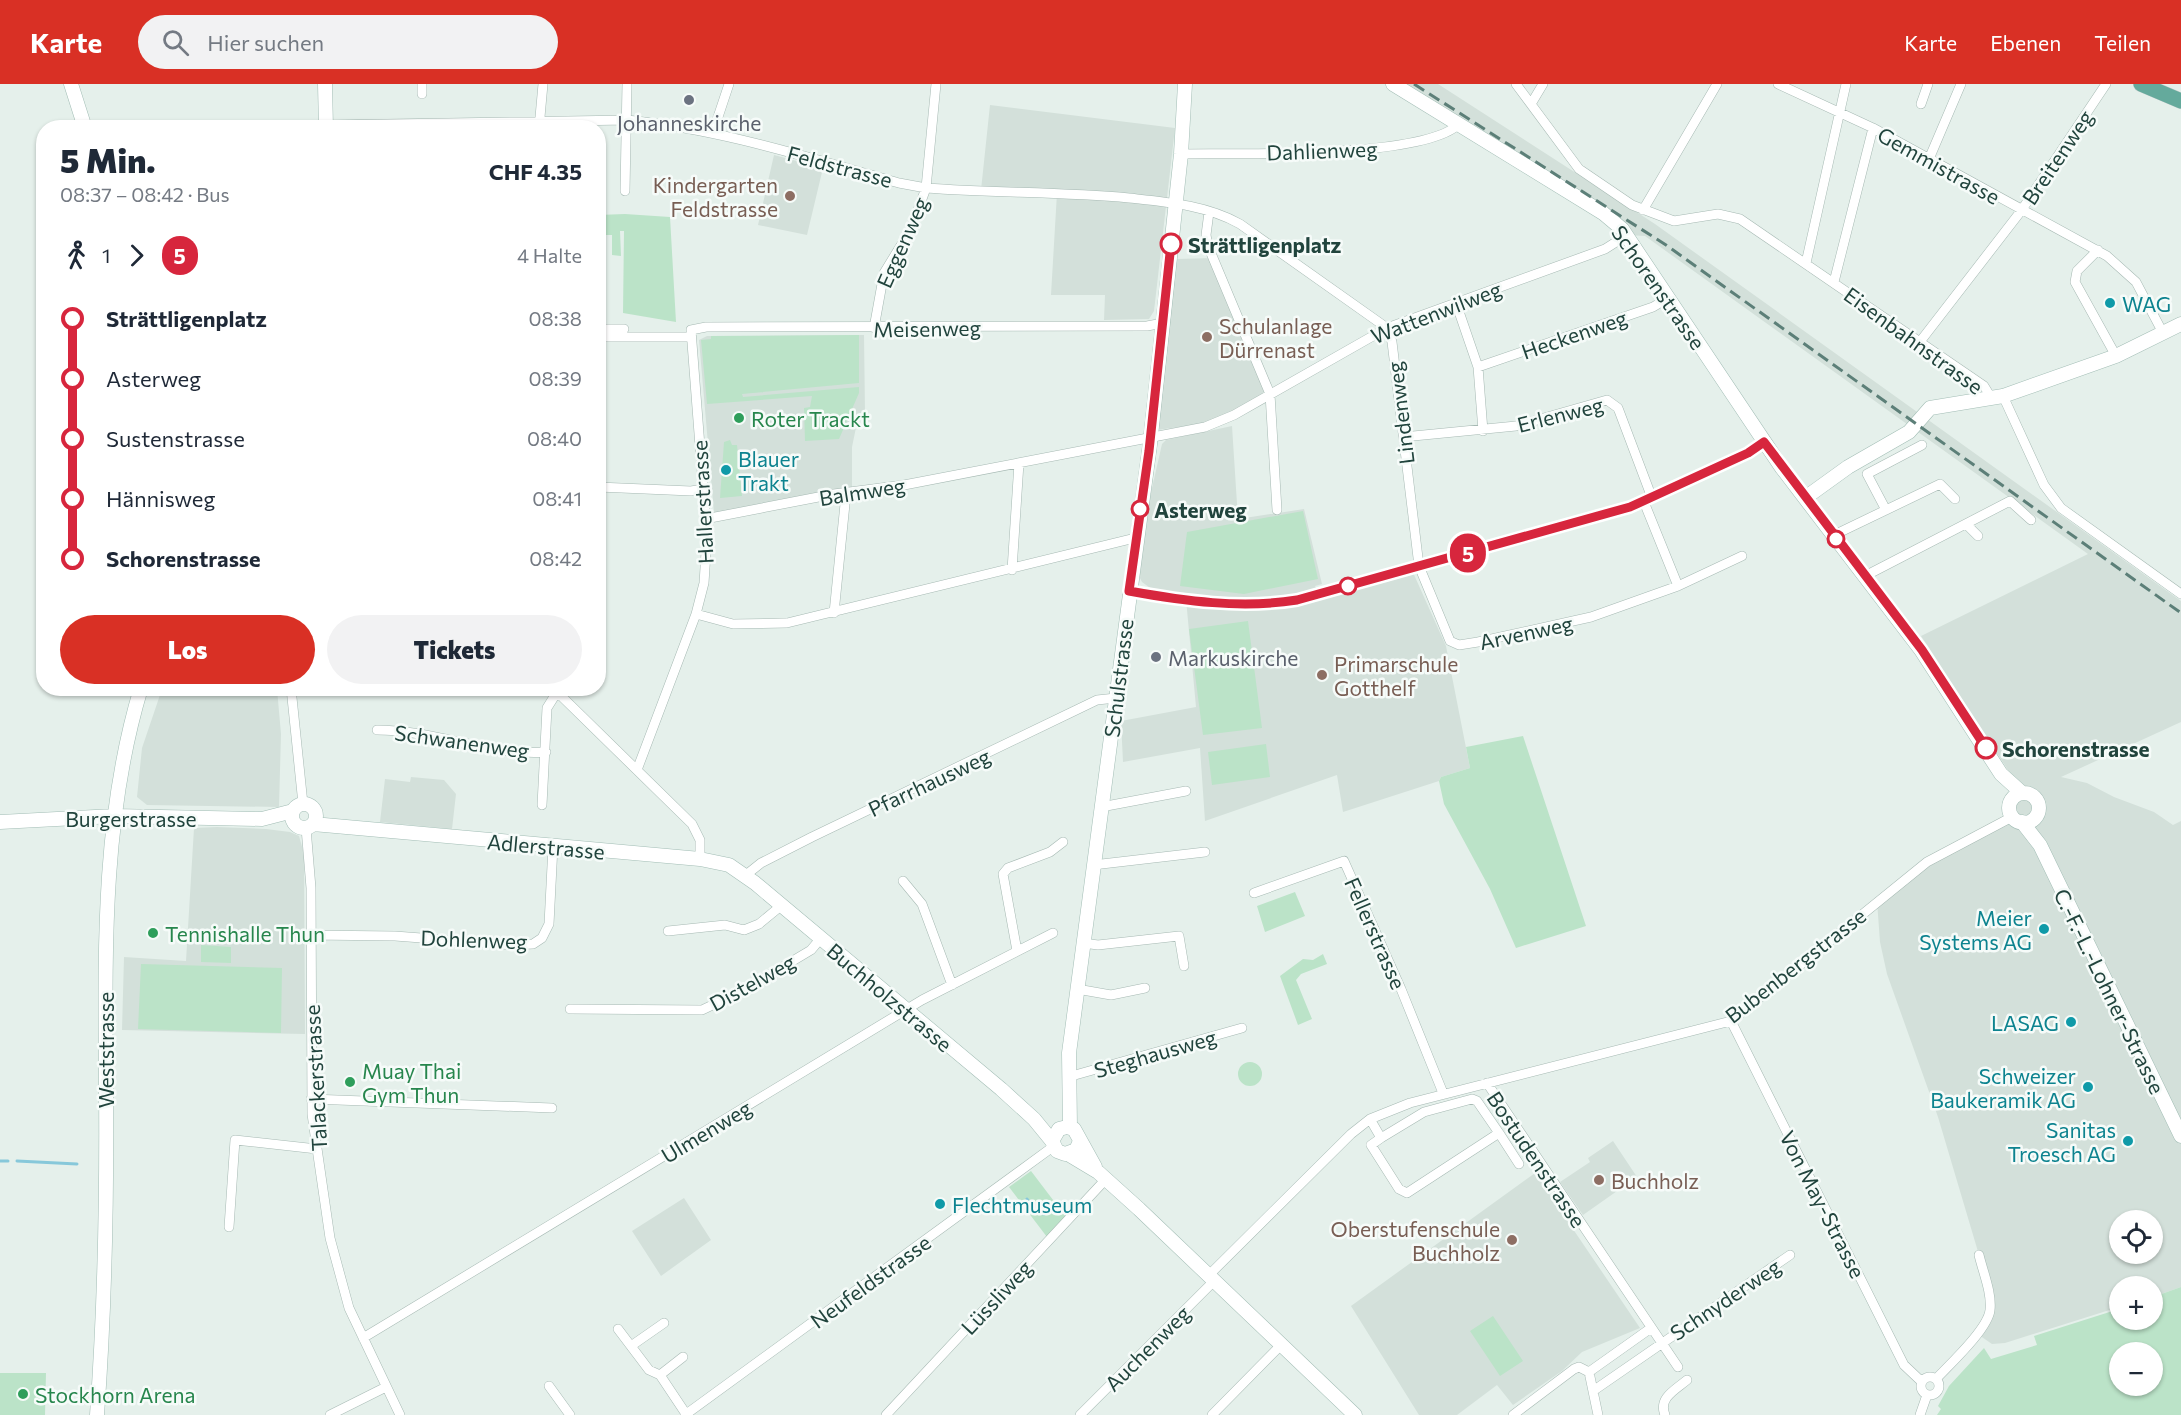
<!DOCTYPE html>
<html lang="de">
<meta charset="utf-8">
<style>
:root{--surface:#fff;--page:#f2f2f3;--text:#1f2937;--muted:#747a83;--accent:#d93025}
body{margin:0;font-family:Commissioner,sans-serif;background:var(--page);color:var(--text);height:100vh;display:flex;flex-direction:column;font-size:22px;white-space:nowrap}
*{box-sizing:border-box;margin:0}
p{font-size:20px;color:var(--muted)}
.icon{flex:none;width:33px;height:33px;fill:none;stroke:currentColor;stroke-width:2;stroke-linecap:round;stroke-linejoin:round}
.map{position:relative;flex:1;overflow:hidden}
.drawer{position:absolute;left:36px;top:36px;width:570px;height:576px;display:flex;flex-direction:column;background:var(--surface);border-radius:24px;box-shadow:0 2px 4px #0004}
.drawer>*{flex:none}
.badge{padding:0 12px;border-radius:20px;font-size:21px;line-height:39px}
.controls{position:absolute;left:2109px;top:1126px;display:grid;gap:12px}
.controls a{display:grid;place-items:center;width:54px;height:54px;border-radius:50%;background:var(--surface);box-shadow:0 2px 4px #0004;font-size:30px}
.map>.badge{position:absolute;translate:-50% -50%;box-shadow:0 0 0 3px #fff}
.legs{display:flex;align-items:center;gap:9px;height:66px;padding:0 24px;font-size:20px}
.legs p{margin-inline-start:auto}
.headline{display:flex;align-items:center;justify-content:space-between;height:102px;padding:0 24px}
h1{font-size:33px;font-weight:800;line-height:45px}
.cta{display:flex;gap:12px;margin-top:auto;padding:12px 24px}
.cta a{flex:1;height:69px;border-radius:36px;background:var(--accent);color:#fff;font-size:24px;font-weight:800;line-height:69px;text-align:center}
.cta a+a{background:var(--page);color:var(--text)}
ul{padding:0 24px;list-style:none}
li{display:flex;align-items:center;gap:21px;height:60px;font-size:22px}
li i{display:grid;place-items:center;width:9px;height:100%;margin:0 8px;background:currentColor}
li i::after{content:'';width:15px;height:15px;margin:-8px;border:4px solid;border-radius:50%;background:var(--surface)}
li p{margin-inline-start:auto}
li:first-child i{background:linear-gradient(#0000 50%,currentColor 0)}
li:last-child i{background:linear-gradient(currentColor 50%,#0000 0)}
header{display:flex;align-items:center;gap:36px;box-sizing:border-box;height:84px;padding:0 30px;background:var(--accent);color:#fff}
header strong{font-size:28px}
nav{display:flex;gap:33px;margin-inline-start:auto;font-size:21px}
.search{width:420px;height:54px;background:var(--page);display:flex;align-items:center;gap:15px;box-sizing:border-box;padding:0 21px;border-radius:33px;color:var(--muted);font-size:22px}
.map>svg:first-child{display:block}
.built{fill:#d3e0da;fill-rule:evenodd}
.green{fill:#bbe3c8;fill-rule:evenodd}
.lines{fill:none;stroke-linecap:round;stroke-linejoin:round}
.stream{stroke:#87c8da;stroke-width:3}
.street-casing{stroke:#a6b9b3;stroke-width:10}
.secondary-casing{stroke:#a2bdb5;stroke-width:15}
.primary-casing{stroke:#c5cecd;stroke-width:16}
.street{stroke:#fff;stroke-width:9}
.secondary{stroke:#fff;stroke-width:14}
.primary{stroke:#64aa9c;stroke-width:15}
.rail{stroke:#5c7f78;stroke-width:3;stroke-dasharray:12 6;stroke-linecap:butt}
.line-1-casing{stroke:#fff;stroke-width:14}
.line-1{stroke:#d7263d;stroke-width:9}
.worship-dot{fill:#6b7280;stroke:#f6fbf9;stroke-width:2}
.education-dot{fill:#8d6e63;stroke:#f6fbf9;stroke-width:2}
.stop-1-dot{fill:#fff;stroke:#d7263d;stroke-width:3}
.culture-dot{fill:#0f9aa8;stroke:#f6fbf9;stroke-width:2}
.leisure-dot{fill:#2e9e5b;stroke:#f6fbf9;stroke-width:2}
.labels{text-anchor:middle;dominant-baseline:central;stroke-width:5;stroke-linejoin:round;paint-order:stroke}
.worship-label{font-size:21px;fill:#5b616d;stroke:#f6fbf9}
.street-label{font-size:21px;fill:#21443d;stroke:#f6fbf9}
.education-label{font-size:21px;fill:#785e54;stroke:#f6fbf9;text-anchor:start}
.stop-label{font-size:21px;font-weight:bold;fill:#21443d;stroke:#f6fbf9;text-anchor:start}
.culture-label{font-size:21px;fill:#0d838f;stroke:#f6fbf9;text-anchor:end}
.leisure-label{font-size:21px;fill:#27864d;stroke:#f6fbf9;text-anchor:start}
</style>
<header>
<strong>Karte</strong>
<div class="search"><svg class="icon" aria-label="search" viewBox="0 0 24 24"><circle cx="10" cy="10" r="6"/><path d="M15 15l6 6"/></svg>Hier suchen</div>
<nav><a>Karte</a><a>Ebenen</a><a>Teilen</a></nav>
</header>
<div class="map">
<svg width="2181" height="1331" viewBox="0 0 2181 1331">
<rect width="100%" height="100%" fill="#e5f0eb"/>
<path class="built" d="M1393 0H1438L1655 140 2181 517V638L2061 693 2087 699 2114 713 2154 728 2173 741 2181 737V1203L2153 1213 2152 1203H2120L2119 1223 2005 1259 1992 1260 1976 1249 1989 1230 1979 1171 1938 1033 1887 890 1880 858 1877 817 1893 803 2012 733 2017 700 1921 552 2088 470 1645 152 1627 151ZM2120 1137H2152V1170H2120Z
M990 21 1175 44 1154 227 1149 235 1104 236 1105 211H1051L1057 109 981 106Z
M774 71 823 84 807 151 758 141Z
M1213 174 1270 310 1222 337 1157 346 1177 175Z
M864 251 865 329H859L852 363V404L714 429 699 256 707 252Z
M1232 342 1238 435 1304 425 1322 500 1315 502 1316 504 1284 514 1235 517 1153 506 1142 498 1139 492 1144 439 1162 360 1166 356Z
M1411 484 1446 562 1470 684 1441 693 1439 697 1343 728 1337 691 1205 737 1200 664 1123 678 1121 637 1196 623 1186 515 1261 521Z
M162 605H277L281 650 279 723 147 721 137 713 142 664Z
M411 693 444 696 456 710 452 745 380 738 385 695 410 698Z
M217 743 266 745 290 748 299 752 304 770 305 950 122 946 124 873 186 877 194 744Z
M1613 1057 1637 1093 1583 1131 1560 1098 1590 1078 1588 1074Z
M1535 1089 1640 1244 1582 1268 1562 1287 1513 1321 1497 1301 1457 1331H1419L1351 1222Z
M684 1114 711 1156 661 1192 632 1147Z"/>
<path class="green" d="M625 130 670 133 676 238 623 229 624 147H620L621 172 612 171V151H600L599 155 598 131Z
M859 251V299L742 310 743 313 859 303V309L839 355 805 357 804 324 810 323 812 312 707 320 701 256 711 255V252Z
M730 356 732 361H737L742 412 720 414 724 358Z
M1303 427 1318 495 1244 510 1180 502 1187 448Z
M1248 537 1262 644 1203 651 1189 545Z
M1523 652 1586 842 1516 864 1490 805 1444 720 1439 697 1441 693 1470 684 1466 663Z
M1266 660 1270 693 1212 701 1208 668Z
M1295 808 1305 832 1265 848 1257 822Z
M201 861 231 863V879L201 878Z
M1323 870 1327 880 1301 890 1296 896 1312 935 1298 941 1280 892 1303 875 1313 876Z
M141 880 282 884 281 949 138 945Z
M1238 990a12 12 0 1 1 24 0a12 12 0 1 1-24 0Z
M1031 1087 1066 1133 1047 1153 1009 1103Z
M2181 1203V1331H1937L1941 1325 1938 1322 1949 1302 1984 1264 1991 1275 2037 1261 2034 1252 2119 1225 2120 1236H2152L2153 1213ZM2120 1269H2152V1302H2120Z
M1493 1232 1523 1277 1500 1292 1470 1247Z
M0 1289H46L45 1331H0Z"/>
<g class="lines">
<path class="stream" d="M0 1077H8
M17 1077 77 1080
M1027 1115 1035 1127 1044 1130"/>
<g class="street-casing">
<path id="street" d="M1516 0 1579 85 1632 121 1674 137 1718 130 1740 135 1984 302 1992 315
M1778 0 1873 44 2107 172 2136 198 2163 249
M422 10V0
M1531 20 1543 0
M1921 20 1928 0
M326 41 627 36C720 45 809 74 899 99L926 104C994 109 1061 108 1129 114 1166 118 1206 121 1240 140L1387 244 1392 258 1419 482 1450 557 1459 561 1478 558 1591 533 1678 502 1742 472
M539 44 543 0
M713 48 729 0
M1181 70C1236 69 1423 75 1459 40
M1929 75 1961 0
M625 107 627 0
M1643 126 1717 0
M1209 128 1206 151 1208 162 1270 310 1277 426
M2098 166 2077 187 2075 198 2116 272
M1806 179 1846 0
M1834 198 1873 44
M1456 219 1478 283 1483 347
M874 244 884 189 911 145 926 104 936 0
M598 245H624
M598 253H691
M1919 259 2021 127 2106 0
M1478 283 1653 223 1668 214
M2003 312 2044 401 2061 424 2181 510
M1403 353 1516 342 1607 316 1618 324 1652 414
M598 403 691 407 703 405
M1644 418 1678 502
M1886 426 1867 390 1922 361
M705 435 834 410 904 401 1205 343 1234 331 1387 244 1605 165 1627 151
M1966 440 1978 452
M1834 451 1940 400 1955 415
M1012 486 1019 379
M1865 492 2010 417 2031 436
M1129 507C1184 518 1241 525 1297 516L1630 423 1748 369 1764 358
M834 529 846 410
M696 530 733 540 787 539 1135 454
M291 604 303 720
M553 604 692 740 700 756V775
M377 646C434 646 489 672 546 668
M637 686 696 530 704 499 707 453 691 246 706 243 1147 242 1163 239
M542 721 547 624 557 608
M1101 723 1186 707
M306 744 311 804 312 1030 330 1154 349 1224 400 1331
M1093 781 1205 768
M746 791 761 779 812 753 1097 616 1116 614
M903 797 922 820 952 901
M1254 809 1344 777 1401 905 1443 1009
M668 847 725 841 744 846 759 840 782 821
M311 851 395 852 513 861 533 860 542 854 549 840 553 762
M1083 859 1098 861 1179 852 1184 882
M1017 867 1003 790 1008 784 1050 768 1063 758
M1077 905 1111 911 1145 904
M570 925 702 926 744 906 811 866 821 854
M1731 937 1904 1281 1922 1298
M1068 993 1242 944
M1487 999 1678 1283
M311 1015 552 1024
M1370 1035 1381 1054 1371 1061 1399 1105 1407 1109 1499 1049 1477 1017 1472 1015 1424 1028 1381 1054
M1499 1049 1519 1080
M229 1143 235 1056 317 1065
M1209 1191 1351 1050 1370 1035 1410 1019 1731 937 1927 778 2012 733
M618 1245 649 1286 660 1291 686 1330
M363 1254 922 916 1053 849
M631 1262 664 1239
M1589 1288 1651 1244
M1589 1288 1598 1331
M660 1291 683 1273
M1921 1302a9 9 0 1 1 18 0a9 9 0 1 1-18 0Z
M1936 1295C1950 1280 1988 1245 1990 1226 1992 1209 1983 1188 1979 1171
M549 1302 570 1331
M1593 1307 1790 1171
M330 1331 386 1303
M685 1331 1054 1062
M886 1331 1106 1095
M1080 1331 1215 1196
M1212 1331 1282 1260
M1513 1331 1574 1285 1579 1283 1589 1288
M1665 1331C1658 1314 1675 1306 1687 1296
M1920 1331 1927 1311"/>
</g>
<g class="secondary-casing">
<path id="secondary" d="M71 0 85 44
M325 0 326 44
M1393 0 1603 129 1622 145 1782 384 1921 566 2001 690 2022 709
M1805 414 1848 383 1909 348 1930 324 2003 312 2116 272 2181 240
M2009 724a15 15 0 1 1 30 0a15 15 0 1 1-30 0Z
M292 732a12 12 0 1 1 24 0a12 12 0 1 1-24 0Z
M0 738 114 732 262 735 293 727
M2022 738 2040 761 2181 1052
M313 740 700 775 729 781 755 799 1001 1005 1034 1035 1052 1057
M1070 1043 1069 969 1150 360 1181 70 1185 0
M1080 1057 1076 1066 1065 1070 1057 1067 1052 1057 1059 1045 1067 1043 1074 1045 1095 1083
M1068 1070 1098 1088 1139 1125 1355 1331
M97 1331C105 1221 107 1110 106 1000 105 867 102 733 141 604"/>
</g>
<g class="primary-casing">
<path id="primary" d="M2141 0 2181 17"/>
</g>
<use href="#street" class="street"/>
<use href="#secondary" class="secondary"/>
<use href="#primary" class="primary"/>
<path class="rail" d="M1414 0 1666 161 2181 529"/>
</g>
<g class="lines">
<g class="line-1-casing">
<path id="line-1" d="M1171 160 1149 367 1129 507C1184 517 1241 525 1297 516L1630 423 1748 369 1764 358 1922 566 1986 664"/>
</g>
<use href="#line-1" class="line-1"/>
</g>
<g class="worship-dot">
<circle cx="689" cy="16" r="6"/>
<circle cx="1156" cy="573" r="6"/>
</g>
<g class="education-dot">
<circle cx="790" cy="112" r="6"/>
<circle cx="1207" cy="253" r="6"/>
<circle cx="1322" cy="591" r="6"/>
<circle cx="1599" cy="1096" r="6"/>
<circle cx="1512" cy="1156" r="6"/>
</g>
<g class="stop-1-dot">
<circle cx="1171" cy="160" r="10"/>
<circle cx="1140" cy="425" r="8"/>
<circle cx="1836" cy="455" r="8"/>
<circle cx="1348" cy="502" r="8"/>
<circle cx="1986" cy="664" r="10"/>
</g>
<g class="culture-dot">
<circle cx="2110" cy="219" r="6"/>
<circle cx="726" cy="386" r="6"/>
<circle cx="2044" cy="845" r="6"/>
<circle cx="2071" cy="938" r="6"/>
<circle cx="2088" cy="1003" r="6"/>
<circle cx="2128" cy="1057" r="6"/>
<circle cx="940" cy="1120" r="6"/>
</g>
<g class="leisure-dot">
<circle cx="739" cy="334" r="6"/>
<circle cx="153" cy="849" r="6"/>
<circle cx="350" cy="998" r="6"/>
<circle cx="23" cy="1310" r="6"/>
</g>
<g class="labels">
<g class="worship-label">
<text x="689" y="38">Johanneskirche</text>
<text x="1168" y="573" text-anchor="start">Markuskirche</text>
</g>
<g class="street-label">
<text transform="translate(1322 66) rotate(-2)">Dahlienweg</text>
<text transform="translate(2057 73) rotate(-56)">Breitenweg</text>
<text transform="translate(1939 81) rotate(29)">Gemmistrasse</text>
<text transform="translate(840 82) rotate(15)">Feldstrasse</text>
<text transform="translate(902 158) rotate(-66)">Eggenweg</text>
<text transform="translate(1659 203) rotate(55)">Schorenstrasse</text>
<text transform="translate(1436 228) rotate(-21)">Wattenwilweg</text>
<text transform="translate(927 244) rotate(-1)">Meisenweg</text>
<text transform="translate(1574 250) rotate(-19)">Heckenweg</text>
<text transform="translate(1914 256) rotate(36)">Eisenbahnstrasse</text>
<text transform="translate(1400 329) rotate(-97)">Lindenweg</text>
<text transform="translate(1560 330) rotate(-14)">Erlenweg</text>
<text transform="translate(862 407) rotate(-9)">Balmweg</text>
<text transform="translate(702 418) rotate(-93)">Hallerstrasse</text>
<text transform="translate(1526 548) rotate(-12)">Arvenweg</text>
<text transform="translate(1118 594) rotate(-83)">Schulstrasse</text>
<text transform="translate(462 657) rotate(8)">Schwanenweg</text>
<text transform="translate(929 698) rotate(-25)">Pfarrhausweg</text>
<text x="131" y="734">Burgerstrasse</text>
<text transform="translate(546 762) rotate(5)">Adlerstrasse</text>
<text transform="translate(1376 849) rotate(66)">Fellerstrasse</text>
<text transform="translate(474 855) rotate(2)">Dohlenweg</text>
<text transform="translate(1795 881) rotate(-38)">Bubenbergstrasse</text>
<text transform="translate(752 898) rotate(-29)">Distelweg</text>
<text transform="translate(2110 907) rotate(64)">C.-F.-L.-Lohner-Strasse</text>
<text transform="translate(890 913) rotate(40)">Buchholzstrasse</text>
<text transform="translate(105 966) rotate(-90)">Weststrasse</text>
<text transform="translate(1155 969) rotate(-16)">Steghausweg</text>
<text transform="translate(315 994) rotate(-93)">Talackerstrasse</text>
<text transform="translate(706 1047) rotate(-31)">Ulmenweg</text>
<text transform="translate(1537 1075) rotate(56)">Bostudenstrasse</text>
<text transform="translate(1823 1120) rotate(63)">Von May-Strasse</text>
<text transform="translate(870 1197) rotate(-36)">Neufeldstrasse</text>
<text transform="translate(996 1213) rotate(-47)">Lüssliweg</text>
<text transform="translate(1725 1215) rotate(-34)">Schnyderweg</text>
<text transform="translate(1147 1264) rotate(-45)">Auchenweg</text>
</g>
<g class="education-label">
<text x="778" y="100" text-anchor="end">Kindergarten<tspan x="778" dy="24">Feldstrasse</tspan></text>
<text x="1219" y="241">Schulanlage<tspan x="1219" dy="24">Dürrenast</tspan></text>
<text x="1334" y="579">Primarschule<tspan x="1334" dy="24">Gotthelf</tspan></text>
<text x="1611" y="1096">Buchholz</text>
<text x="1500" y="1144" text-anchor="end">Oberstufenschule<tspan x="1500" dy="24">Buchholz</tspan></text>
</g>
<g class="stop-label">
<text x="1188" y="160">Strättligenplatz</text>
<text x="1154" y="425">Asterweg</text>
<text x="2002" y="664">Schorenstrasse</text>
</g>
<g class="culture-label">
<text x="2122" y="219" text-anchor="start">WAG</text>
<text x="738" y="374" text-anchor="start">Blauer<tspan x="738" dy="24">Trakt</tspan></text>
<text x="2032" y="833">Meier<tspan x="2032" dy="24">Systems AG</tspan></text>
<text x="2059" y="938">LASAG</text>
<text x="2076" y="991">Schweizer<tspan x="2076" dy="24">Baukeramik AG</tspan></text>
<text x="2116" y="1045">Sanitas<tspan x="2116" dy="24">Troesch AG</tspan></text>
<text x="952" y="1120" text-anchor="start">Flechtmuseum</text>
</g>
<g class="leisure-label">
<text x="751" y="334">Roter Trackt</text>
<text x="165" y="849">Tennishalle Thun</text>
<text x="362" y="986">Muay Thai<tspan x="362" dy="24">Gym Thun</tspan></text>
<text x="35" y="1310">Stockhorn Arena</text>
</g>
</g>
</svg>
<div class="controls">
<a><svg class="icon" aria-label="locate" viewBox="0 0 24 24"><circle cx="12" cy="12" r="6"/><path d="M12 2v4M12 18v4M2 12h4M18 12h4"/></svg></a>
<a>+</a>
<a>−</a>
</div>
<b class="badge" style="left:1468px;top:469px;background:#d7263d;color:#fff">5</b>
<section class="drawer">
<div class="headline"><div><h1>5 Min.</h1><p>08:37 – 08:42 · Bus</p></div><b>CHF 4.35</b></div>
<div class="legs"><svg class="icon" aria-label="walk" viewBox="0 0 24 24"><circle cx="13" cy="4" r="2"/><path d="M13 8l-2 6 4 7M11 14l-3 7M7 12l3-4h3l4 4"/></svg>1<svg class="icon" aria-label="forward" viewBox="0 0 24 24"><path d="M9 5l7 7-7 7"/></svg><b class="badge" style="background:#d7263d;color:#fff">5</b><p>4 Halte</p></div>
<ul>
<li><i style="color:#d7263d"></i><b>Strättligenplatz</b><p>08:38</p></li>
<li><i style="color:#d7263d"></i><span>Asterweg</span><p>08:39</p></li>
<li><i style="color:#d7263d"></i><span>Sustenstrasse</span><p>08:40</p></li>
<li><i style="color:#d7263d"></i><span>Hännisweg</span><p>08:41</p></li>
<li><i style="color:#d7263d"></i><b>Schorenstrasse</b><p>08:42</p></li>
</ul>
<div class="cta"><a>Los</a><a>Tickets</a></div>
</section>
</div>
